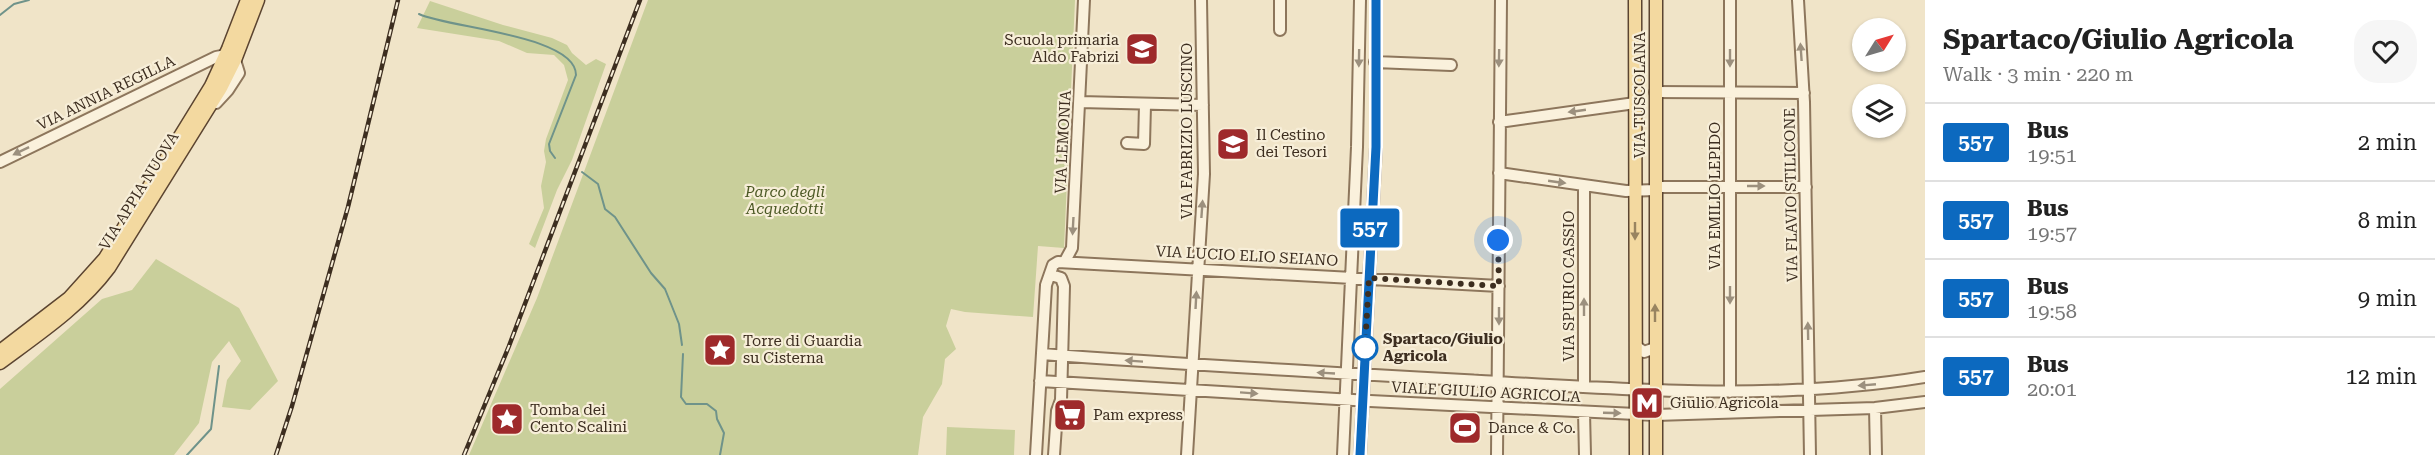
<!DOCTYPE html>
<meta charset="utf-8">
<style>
:root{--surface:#fff;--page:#f6f6f6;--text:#222;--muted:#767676;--line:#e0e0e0}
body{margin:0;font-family:"Roboto Serif",serif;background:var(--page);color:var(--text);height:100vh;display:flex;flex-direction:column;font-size:22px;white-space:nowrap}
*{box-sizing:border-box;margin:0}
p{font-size:20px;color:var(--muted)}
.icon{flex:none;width:33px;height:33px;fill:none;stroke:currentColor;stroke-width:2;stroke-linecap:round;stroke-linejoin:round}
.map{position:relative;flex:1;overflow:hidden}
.side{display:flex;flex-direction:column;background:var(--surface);width:510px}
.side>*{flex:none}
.badge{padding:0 12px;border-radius:4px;font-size:21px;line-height:39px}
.needle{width:39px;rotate:53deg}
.buttons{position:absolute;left:1852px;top:18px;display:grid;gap:12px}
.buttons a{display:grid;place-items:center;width:54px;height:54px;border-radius:50%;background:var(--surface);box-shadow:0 2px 4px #0004;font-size:30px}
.you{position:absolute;width:30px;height:30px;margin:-15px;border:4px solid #fff;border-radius:50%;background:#1a73e8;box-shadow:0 0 0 9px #1a73e833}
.map>.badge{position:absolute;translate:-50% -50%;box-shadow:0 0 0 3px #fff}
.round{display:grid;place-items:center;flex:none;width:63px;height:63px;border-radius:24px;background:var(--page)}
.summary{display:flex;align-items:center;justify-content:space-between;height:102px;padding:0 18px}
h1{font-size:28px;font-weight:700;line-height:45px}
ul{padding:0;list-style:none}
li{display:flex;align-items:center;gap:18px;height:78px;padding:0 18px;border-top:2px solid var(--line)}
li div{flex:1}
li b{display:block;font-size:22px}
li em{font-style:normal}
li .badge{min-width:66px;font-weight:700;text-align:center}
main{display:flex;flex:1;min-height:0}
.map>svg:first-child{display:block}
.green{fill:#c9cf9b}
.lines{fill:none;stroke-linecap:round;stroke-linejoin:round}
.stream{stroke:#6f938a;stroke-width:2}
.minor-casing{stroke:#8d765c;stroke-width:14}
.major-casing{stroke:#5b4430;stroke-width:15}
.minor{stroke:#faf1dc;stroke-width:10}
.major{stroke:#f3d9a0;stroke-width:12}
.rail-casing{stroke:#3d2e20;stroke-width:4.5}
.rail{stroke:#f7eed8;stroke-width:2;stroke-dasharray:7;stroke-linecap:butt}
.oneway{fill:#9c907e}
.oneway2{fill:#988460}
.line-casing{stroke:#fff;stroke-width:14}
.line{stroke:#0c69bf;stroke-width:9}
.walk{stroke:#3d2e20;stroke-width:6;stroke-dasharray:0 10.8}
.stop-dot{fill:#fff;stroke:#0c69bf;stroke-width:3}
.labels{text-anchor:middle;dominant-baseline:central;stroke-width:4.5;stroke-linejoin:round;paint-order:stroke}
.poi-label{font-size:15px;fill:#3d2e20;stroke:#f7eed8;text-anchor:start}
.street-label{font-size:15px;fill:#3d2e20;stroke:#f7eed8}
.park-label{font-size:15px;font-style:italic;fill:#4d5a26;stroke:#f7eed8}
.stop-label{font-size:15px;font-weight:bold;fill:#3d2e20;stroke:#f7eed8;text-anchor:start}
</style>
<main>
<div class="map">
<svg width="1925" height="455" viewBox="0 0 1925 455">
<rect width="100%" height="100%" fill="#f0e4c8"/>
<path class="green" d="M648 0H1075L1064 248 1038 246 1033 317 965 312 951 309 946 326 956 349 945 359 942 384 923 417 918 455H469L537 298Z
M430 1 503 25 552 38 567 45 572 53 586 65 596 59 606 64 572 160 557 190 535 248 529 244 544 208 541 186 546 162 544 151 546 139 568 80 564 65 554 55 527 53 499 41 417 28Z
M156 259 239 308 278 381 250 410 222 407 227 380 241 361 229 341 212 362 199 423 174 455H0V389L102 299 132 290Z
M947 427 1015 430 1014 455H946Z"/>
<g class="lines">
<path class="stream" d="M419 14C448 28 576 35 576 75L549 144 550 151 555 158
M0 15 14 4 29 0
M582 172 598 184 605 209 615 217 651 273 665 289 679 324 682 345
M683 354 681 397 686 404H707L716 411 717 419 724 433 720 455
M187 455 211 429 219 366"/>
<g class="minor-casing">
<path id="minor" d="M1798 0 1804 102 1810 455
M1280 30V0
M1375 62 1451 65
M1655 92 1804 93
M1080 102 1203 105
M1499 122 1635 103
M1127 143 1144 144 1145 105
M0 162 216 57 226 55 235 60 239 73 228 90 216 103
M1499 173 1626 191 1655 190
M1584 186V387
M1655 187H1806
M1065 261 1072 248 1084 0
M1051 275 1061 278 1064 286 1061 400 1057 411 1054 455
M1636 346 1644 352 1655 348
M1042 354C1188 365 1335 373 1481 381 1629 390 1778 401 1925 377
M1040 381 1370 401 1656 415 1875 408 1925 402
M1730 392V0
M1875 408 1876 455
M1584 412 1585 455
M1036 455 1046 285 1053 265 1058 262 1499 286
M1187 455 1204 174 1201 0
M1343 455 1357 147 1360 0
M1360 455 1376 147V0
M1497 455 1501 0"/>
</g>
<g class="major-casing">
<path id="major" d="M1635 0 1636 455
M0 351 69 298 105 258 211 86 228 49 247 0
M0 363C39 334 80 307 109 268L221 88 235 60 258 0
M1656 455V0"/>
</g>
<use href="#minor" class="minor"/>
<use href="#major" class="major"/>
<g class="rail-casing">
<path id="rail" d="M276 455 292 406 348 207 398 0
M464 455 509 346 640 0"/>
</g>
<use href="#rail" class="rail"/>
</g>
<defs><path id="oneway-solid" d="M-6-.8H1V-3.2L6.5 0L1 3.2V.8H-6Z" transform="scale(1.5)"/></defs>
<g class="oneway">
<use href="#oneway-solid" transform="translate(1801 52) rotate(-94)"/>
<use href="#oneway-solid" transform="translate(1359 58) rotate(91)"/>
<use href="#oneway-solid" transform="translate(1499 58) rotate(91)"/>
<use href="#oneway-solid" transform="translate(1730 58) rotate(90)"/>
<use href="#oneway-solid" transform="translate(1577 111) rotate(172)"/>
<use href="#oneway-solid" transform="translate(21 151) rotate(154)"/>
<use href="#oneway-solid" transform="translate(1557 182) rotate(8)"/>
<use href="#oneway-solid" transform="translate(1756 186)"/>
<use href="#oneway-solid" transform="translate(1202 209) rotate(-86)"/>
<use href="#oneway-solid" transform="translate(1073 226) rotate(93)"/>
<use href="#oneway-solid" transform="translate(1730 295) rotate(90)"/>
<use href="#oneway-solid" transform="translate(1196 300) rotate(-87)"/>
<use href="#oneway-solid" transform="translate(1584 307) rotate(-90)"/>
<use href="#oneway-solid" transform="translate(1499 316) rotate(90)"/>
<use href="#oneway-solid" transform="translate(1808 331) rotate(-91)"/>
<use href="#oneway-solid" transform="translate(1134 361) rotate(-176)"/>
<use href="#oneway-solid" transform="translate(1326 373) rotate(-177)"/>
<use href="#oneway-solid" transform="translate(1867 385) rotate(175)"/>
<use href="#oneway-solid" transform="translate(1249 393) rotate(4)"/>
<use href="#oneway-solid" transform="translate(1612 413) rotate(2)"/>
</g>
<g class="oneway2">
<use href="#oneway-solid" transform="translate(1635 231) rotate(90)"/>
<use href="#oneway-solid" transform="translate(1655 313) rotate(-90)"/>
</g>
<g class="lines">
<g class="line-casing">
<path id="line" d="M1360 455 1376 147V0"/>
</g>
<use href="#line" class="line"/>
<path class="walk" d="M1365 348 1369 278 1499 286 1498 240"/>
</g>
<defs>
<g id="school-square" transform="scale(1.725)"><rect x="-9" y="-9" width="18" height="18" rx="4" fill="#9e2a2b" stroke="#f7eed8"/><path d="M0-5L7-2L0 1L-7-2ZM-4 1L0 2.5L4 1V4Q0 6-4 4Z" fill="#fff"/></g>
<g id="sight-square" transform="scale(1.725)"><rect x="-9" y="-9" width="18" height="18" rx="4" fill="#9e2a2b" stroke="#f7eed8"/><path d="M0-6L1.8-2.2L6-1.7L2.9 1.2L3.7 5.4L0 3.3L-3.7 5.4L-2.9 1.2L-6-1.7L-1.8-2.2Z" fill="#fff"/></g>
<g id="metro-square" transform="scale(1.725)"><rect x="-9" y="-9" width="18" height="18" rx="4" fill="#9e2a2b" stroke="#f7eed8"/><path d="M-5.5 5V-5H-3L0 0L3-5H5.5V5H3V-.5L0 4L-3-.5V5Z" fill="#fff"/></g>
<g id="supermarket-square" transform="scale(1.725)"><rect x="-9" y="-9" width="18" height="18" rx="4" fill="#9e2a2b" stroke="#f7eed8"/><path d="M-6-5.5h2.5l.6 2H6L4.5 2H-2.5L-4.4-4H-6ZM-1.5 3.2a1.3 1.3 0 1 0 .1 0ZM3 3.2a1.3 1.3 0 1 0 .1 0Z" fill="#fff"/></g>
<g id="stadium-square" transform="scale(1.725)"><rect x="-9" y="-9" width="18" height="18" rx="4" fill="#9e2a2b" stroke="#f7eed8"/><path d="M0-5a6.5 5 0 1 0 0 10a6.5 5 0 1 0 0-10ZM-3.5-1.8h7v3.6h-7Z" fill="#fff"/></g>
</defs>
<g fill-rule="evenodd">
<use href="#school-square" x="1142" y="49"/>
<use href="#school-square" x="1233" y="144"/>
<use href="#sight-square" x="720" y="350"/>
<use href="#metro-square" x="1647" y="403"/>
<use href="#supermarket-square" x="1070" y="415"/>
<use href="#sight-square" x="507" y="419"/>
<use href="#stadium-square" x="1465" y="428"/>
</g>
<circle class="stop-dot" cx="1365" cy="348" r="12"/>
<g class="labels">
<g class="poi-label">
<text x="1119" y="40" text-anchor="end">Scuola primaria<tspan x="1119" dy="17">Aldo Fabrizi</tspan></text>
<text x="1256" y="135">Il Cestino<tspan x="1256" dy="17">dei Tesori</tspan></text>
<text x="743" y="341">Torre di Guardia<tspan x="743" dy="17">su Cisterna</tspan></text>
<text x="1670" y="403">Giulio Agricola</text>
<text x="530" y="410">Tomba dei<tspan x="530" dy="17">Cento Scalini</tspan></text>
<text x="1093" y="415">Pam express</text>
<text x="1488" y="428">Dance &amp; Co.</text>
</g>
<g class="street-label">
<text transform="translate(106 93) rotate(-26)">VIA ANNIA REGILLA</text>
<text transform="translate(1640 95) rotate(-90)">VIA TUSCOLANA</text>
<text transform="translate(1187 131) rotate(-90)">VIA FABRIZIO LUSCINO</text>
<text transform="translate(1063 142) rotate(-87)">VIA LEMONIA</text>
<text transform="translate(139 191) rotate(-58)">VIA APPIA NUOVA</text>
<text transform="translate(1791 195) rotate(-91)">VIA FLAVIO STILICONE</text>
<text transform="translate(1715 196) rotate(-90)">VIA EMILIO LEPIDO</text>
<text transform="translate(1247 256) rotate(3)">VIA LUCIO ELIO SEIANO</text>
<text transform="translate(1569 286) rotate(-90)">VIA SPURIO CASSIO</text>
<text transform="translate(1486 392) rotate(3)">VIALE GIULIO AGRICOLA</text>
</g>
<g class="park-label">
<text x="785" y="192">Parco degli<tspan x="785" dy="17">Acquedotti</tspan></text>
</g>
<g class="stop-label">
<text x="1383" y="339">Spartaco/Giulio<tspan x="1383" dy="17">Agricola</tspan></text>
</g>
</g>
</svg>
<div class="buttons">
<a><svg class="needle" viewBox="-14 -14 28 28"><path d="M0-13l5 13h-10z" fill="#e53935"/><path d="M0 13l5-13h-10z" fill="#767676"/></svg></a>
<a><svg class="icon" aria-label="layers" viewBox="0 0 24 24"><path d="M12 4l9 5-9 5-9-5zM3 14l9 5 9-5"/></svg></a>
</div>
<div class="you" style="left:1498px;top:240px"></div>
<b class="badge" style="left:1370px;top:228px;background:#0c69bf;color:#fff">557</b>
</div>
<section class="side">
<div class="summary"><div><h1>Spartaco/Giulio Agricola</h1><p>Walk · 3 min · 220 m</p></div><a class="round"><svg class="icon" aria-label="heart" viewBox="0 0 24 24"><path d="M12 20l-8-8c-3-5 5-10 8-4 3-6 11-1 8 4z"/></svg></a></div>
<ul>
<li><span class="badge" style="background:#0c69bf;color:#fff">557</span><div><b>Bus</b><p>19:51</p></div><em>2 min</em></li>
<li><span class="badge" style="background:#0c69bf;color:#fff">557</span><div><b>Bus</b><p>19:57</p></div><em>8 min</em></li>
<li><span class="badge" style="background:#0c69bf;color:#fff">557</span><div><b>Bus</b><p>19:58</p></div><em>9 min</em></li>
<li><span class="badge" style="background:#0c69bf;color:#fff">557</span><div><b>Bus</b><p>20:01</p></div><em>12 min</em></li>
</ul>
</section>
</main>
